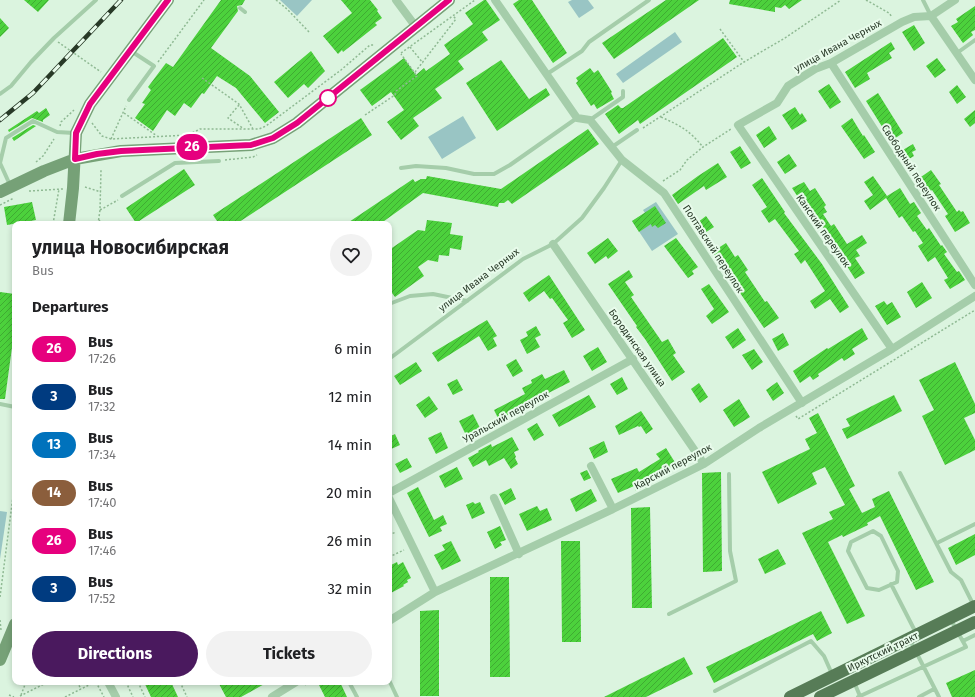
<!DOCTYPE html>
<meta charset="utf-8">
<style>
:root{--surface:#fff;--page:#f2f2f2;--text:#202124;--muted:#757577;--accent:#4a195e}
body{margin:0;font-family:"Fira Sans",sans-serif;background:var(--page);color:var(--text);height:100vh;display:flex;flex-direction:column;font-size:15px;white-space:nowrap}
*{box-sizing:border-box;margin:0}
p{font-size:13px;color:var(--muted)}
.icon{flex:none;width:22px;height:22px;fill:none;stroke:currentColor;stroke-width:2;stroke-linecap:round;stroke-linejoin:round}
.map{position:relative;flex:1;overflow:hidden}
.details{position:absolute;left:12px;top:221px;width:380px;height:464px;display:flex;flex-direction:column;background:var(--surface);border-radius:8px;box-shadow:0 2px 6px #0003}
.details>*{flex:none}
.badge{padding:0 8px;border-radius:13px;font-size:14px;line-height:26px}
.map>.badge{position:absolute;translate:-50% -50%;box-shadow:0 0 0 2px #fff}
h2{padding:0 20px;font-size:15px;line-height:36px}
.round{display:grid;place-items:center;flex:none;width:42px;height:42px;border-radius:21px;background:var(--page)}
.summary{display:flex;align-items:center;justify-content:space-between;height:68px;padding:0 20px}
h1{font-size:19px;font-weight:700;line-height:30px}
.button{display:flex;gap:8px;margin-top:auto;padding:8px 20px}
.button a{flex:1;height:46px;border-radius:24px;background:var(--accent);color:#fff;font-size:16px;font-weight:700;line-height:46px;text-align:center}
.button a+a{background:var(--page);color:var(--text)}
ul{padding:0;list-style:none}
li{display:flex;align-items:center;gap:12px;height:48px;padding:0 20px}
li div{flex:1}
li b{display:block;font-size:15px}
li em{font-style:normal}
li .badge{min-width:44px;font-weight:700;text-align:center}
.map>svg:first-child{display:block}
.green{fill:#99c5c4}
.building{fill:url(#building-hatch)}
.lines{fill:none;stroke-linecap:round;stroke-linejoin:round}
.path{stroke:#8fb993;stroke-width:1.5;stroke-dasharray:2 2;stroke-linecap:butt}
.lane{stroke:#a5cdaa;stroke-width:4}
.street{stroke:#a5cdaa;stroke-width:8}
.secondary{stroke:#76a177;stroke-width:12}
.primary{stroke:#577c57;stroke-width:12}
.rail-casing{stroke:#283927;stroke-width:4.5}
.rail{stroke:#e8fbeb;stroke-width:3;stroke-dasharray:9;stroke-linecap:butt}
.line-casing{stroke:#fff;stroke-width:9}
.line{stroke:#e6007e;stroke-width:6}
.stop-dot{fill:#fff;stroke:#e6007e;stroke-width:2}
.labels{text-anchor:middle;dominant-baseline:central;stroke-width:4;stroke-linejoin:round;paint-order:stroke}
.street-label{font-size:10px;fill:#283927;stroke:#e8fbeb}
</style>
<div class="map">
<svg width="975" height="697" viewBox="0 0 975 697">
<defs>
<pattern id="building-hatch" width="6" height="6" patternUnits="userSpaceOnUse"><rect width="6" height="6" fill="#4cd13c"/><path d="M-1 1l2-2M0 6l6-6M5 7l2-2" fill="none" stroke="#3fab32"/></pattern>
</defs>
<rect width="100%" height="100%" fill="#dbf4df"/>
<path class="green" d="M280 0H312L297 16Z
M572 0H588L594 8 579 18 568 2Z
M675 32 682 42 623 83 616 74Z
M463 116 476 138 442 159 428 137Z
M656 202 678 234 652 251 632 221 645 213 643 210Z
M0 511 7 512 0 559Z"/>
<path class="building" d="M24 0H49L38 12Z
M221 0H245L242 5 237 6 238 11 211 48 250 76 279 112 265 123 236 88 217 76 204 94 202 93 191 108 184 103 175 116 167 110 153 131 135 118 145 104 142 103 151 90 148 87 166 63 173 67Z
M341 0H370L378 10 377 11 382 18 375 23 377 25 343 52 342 50 338 54 323 36 352 13Z
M484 0H486L500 20 482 32 488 40 458 61 464 69 435 89 442 98 413 118 419 126 401 140 387 122 404 110 391 92 372 106 360 90 404 58 416 75 424 68 426 71 450 54 444 45 473 24 465 13Z
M519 0H532L567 53 553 63 513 4Z
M666 0H699L614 59 602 43Z
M730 0H802L789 9 785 5 781 8 775 7V12L729 4Z
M975 6V30L971 32 973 35 963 43 951 26 958 22 956 19Z
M0 18 9 28 0 37Z
M914 25 925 43 914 51 902 32Z
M723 38 737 57 640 124 638 120 619 134 605 114 618 105 621 108H623Z
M891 42 895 49 889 53 892 58 867 73 870 79 855 88 845 72Z
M311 51 325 71 308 88 304 84 288 98 274 82Z
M937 58 946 70 935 78 926 66Z
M501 60 529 99 546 88 550 95 497 131 466 83Z
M590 68 594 73 598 70 612 92 611 93 614 99 597 109 594 104 591 106 576 83 578 81 576 78Z
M829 84 841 102 830 109 818 91Z
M957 85 966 97 957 104 949 92Z
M878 93 903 133 891 141 866 101Z
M795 107 800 115 802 113 807 121 792 130 782 115Z
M46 108 50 115 43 120V122L32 118 9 132 8 130 37 111 39 113Z
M975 110V123L970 127 964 119Z
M361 118 372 135 236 224H219L213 215Z
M852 118 863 136 864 135 875 152 864 159 841 126Z
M33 125 36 126 14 141 12 138Z
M769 126 777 139 764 148 756 135Z
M588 129 599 144 512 204 508 200 504 203H499L498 207 423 193 380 224H346L413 179 415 182 421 179H426L427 176 501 189Z
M913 144 916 150 912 152 914 156 904 162 902 158 900 159 896 154Z
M740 146 751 163 741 169 730 152Z
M789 154 797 166 785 174 777 162Z
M718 163 727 177 706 190 704 186 678 204 672 195 698 176Z
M184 169 195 185 136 223 126 208Z
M931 170 941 184 939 185 957 212 959 210 961 212 963 211 970 223 955 232 945 216 948 214 932 190 927 193 918 179Z
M873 176 887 196 900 188 910 204 914 202 921 213 917 216 927 230 929 228 941 246 942 245 947 252 944 254 957 272 959 271 965 280 950 289 944 280 948 278 935 257 928 262 918 246 923 243 915 231 913 232 902 216 899 218 886 198 870 210 864 201 873 195 864 182Z
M762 178 785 212 784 213 822 264 849 307 840 313 830 299 815 309 810 301 825 291 805 260 801 264 794 254 799 251 775 219 769 223 761 211 767 207 752 185Z
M804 182 810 191 815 188 826 205 824 207 827 212 823 214 831 226 834 224 847 244 862 235 867 243 856 250 860 256 855 258 865 273 855 279 820 223 816 225 792 188Z
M32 202 36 220 7 225 4 207Z
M655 206 666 223 658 228 655 225 652 227 651 224 639 232 632 221Z
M706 216 714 227 700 236 693 226Z
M427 220 452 223 450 234 463 236 461 250 450 248 449 256 439 255 438 262 428 260 418 267 424 276 395 297 389 289V250L418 230 425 231Z
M608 238 618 251 608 259 606 256 595 264 587 253Z
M676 238 698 267 692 271 694 274 688 278 664 246Z
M726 243 735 257 738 255 748 270 745 272 765 302 767 301 779 318 764 328 712 252Z
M629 270 633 277 625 282 634 295 631 297 662 342 668 339 676 353 673 355 685 372 672 381 645 339 636 327 637 326 608 284Z
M549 275 585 330 572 338 563 323 568 320 552 298 550 299 544 291 529 302 523 293Z
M922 282 932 298 916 308 907 292Z
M709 284 729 312 712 324 706 316 714 309 701 289Z
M0 292 15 294V325L5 399H0Z
M884 301 887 305 892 302 901 317 887 325 875 306Z
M487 320 497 336 493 338 497 346 488 351 479 336 438 362 432 353Z
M536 326 541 335 535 338 540 347 527 354 520 340 528 336 526 332Z
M738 328 746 340 733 349 725 337Z
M862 328 868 339 852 349 855 354 844 361 842 358 818 374 819 376 813 380 810 376 800 383 793 371 827 348 828 349Z
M783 333 789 345 778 351 772 339Z
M598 347 607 362 592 371 583 356Z
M754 349 763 362 752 370 742 355Z
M516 359 523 371 513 377 506 365Z
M416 362 422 371 400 385 394 376Z
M955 362 975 404V413L964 418 975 440V450L945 465 922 416 934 410 919 380Z
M564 370 570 382 525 405V406L499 420 494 410 525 394 522 388 532 383 531 380 542 374 545 379Z
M622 377 628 389 617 395 610 384Z
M457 379 463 390 453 395 447 384Z
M777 382 784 393 773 401 766 390Z
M699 383 708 397 700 403 691 389Z
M589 395 596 407 559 427 552 415Z
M894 395 902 411 847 439 842 429 850 426 846 419Z
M429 396 438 409 425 418 416 405Z
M739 399 750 417 734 427 723 410Z
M641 411 653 429 646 434 641 426 639 427 638 426 619 435 615 426Z
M818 413 855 486 849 489 862 513 875 507 872 499 889 491 934 582 916 590 880 516 867 523 868 525 843 537 842 535 828 542 865 616 847 624 802 533 833 519 829 512 845 505 825 467 812 473 817 484 778 504 762 472 810 449 805 439 817 433 809 418Z
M473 414 481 430 467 437 459 421Z
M537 423 544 435 534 441 527 429Z
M441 432 448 448 436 454 428 438Z
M395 434 400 445 389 450V437Z
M512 437 519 450 514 452 516 457 515 458 518 464 511 469 504 458 489 466 486 460 473 467 468 458 479 452 478 451 491 444 492 447Z
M604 441 608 452 594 459 589 448Z
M666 448 676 464 644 483 646 487 636 491 634 486 618 493 611 479 637 468 639 472 660 459 656 454Z
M407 458 412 467 400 473 395 464Z
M457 467 463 479 445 488 439 476Z
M587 470 591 478 584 481 580 473Z
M721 472 722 571 703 572 702 473Z
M418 487 434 520 443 515 447 524 440 527 442 531 429 537 407 493Z
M511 488 516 499 505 505 499 494Z
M591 489 597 501 576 512 570 499Z
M473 502 475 504 480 502 485 513 472 519 466 505Z
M537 506 540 511 547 508 552 520 527 531 519 514Z
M650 507 652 608H632L631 508Z
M500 526 506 540 500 542 502 545 495 549 487 532Z
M975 534V555L956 565 948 548Z
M451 541 461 561 442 570 434 555 445 550 442 545Z
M561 541H580L581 642H562Z
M778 549 786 564 765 574 758 559Z
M397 562 398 565 403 562 411 578 407 580 408 582 403 585 404 586 389 594V566Z
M490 577H509L510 677H490Z
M439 610V696H420V611Z
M821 611 832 633 817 641 813 634 714 683 706 667Z
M684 657 693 674 646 697H604Z
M975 670V697H952L946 683Z
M144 682H171L178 697H151Z
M218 682H268L241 697H226Z
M325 682H340L347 697H325L319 685Z"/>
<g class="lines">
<path class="path" d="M276 0 287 9 310 33
M866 0 889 13 892 17
M720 29 744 62
M58 42 101 72
M410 47 423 63
M401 53 475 0
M158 62 204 0
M415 72 456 19 453 16
M202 78 239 104 253 129
M239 105 228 118 244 129
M124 113 157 136
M365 115 395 95 396 91 417 76 401 54
M661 117C681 126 689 130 703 147
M92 123 102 136 111 139 188 135 200 129H259L266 126 341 70 370 45H375
M60 126 61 122 74 110
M643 128 744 62 785 38 841 0
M111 139 126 106
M225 160 253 157 257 155
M36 162 43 156 54 139
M663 181 680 170 687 160 703 147 731 129
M85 187 101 192
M29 191 63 189
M0 205 14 198
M100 210 118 200
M99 220 102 224
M53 224 59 189
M98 224 100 210 101 170
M796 416 798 419 975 310
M389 535 396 532
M389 557 404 550
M0 597 15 481
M0 620 1 630
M77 682 81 689
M96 682 104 697
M126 682 133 697
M138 682 145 697
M180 682 187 697
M305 685 309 682
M9 695 14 697
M21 695 26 682
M20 696 48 682
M65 697 95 682"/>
<path class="lane" d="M923 0 931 16
M240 8 245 12
M957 53 975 40
M547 74 582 51 589 42 649 0
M0 94 11 86 31 62 54 38 96 0
M129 100 154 66 131 51
M590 120 623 97V91
M612 147 637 130
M401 168 416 166 446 168 474 174H494L510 165 577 118
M10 185 0 163 6 138 33 121 57 132 74 133
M122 196 175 163 219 161
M389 304 410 296 433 294 467 301
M389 359 523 259 553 244 582 218 604 188 622 160
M0 404 15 407
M900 473 951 572 961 580 974 606
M873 531 881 536 898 571 897 582 879 590 867 588 848 551 851 542Z
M937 543 975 524
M891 584 916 633
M669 614 736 581 730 551 729 474
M910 640 939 697
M963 641 975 635
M389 680 397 697
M349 682 357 697
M854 682 860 696
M715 691 811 641 824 656 832 674
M858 697 966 647 951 620
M919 697 934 689"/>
<path class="street" d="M396 0 416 27
M495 0 577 118 590 120 622 160 664 193 802 403
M931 16 975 80
M831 63 975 285
M553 244 704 464
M892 349 738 125 777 103 788 86 815 69 831 63 902 22 914 17 931 16 955 0
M591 466 613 509
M389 493 633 359
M389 498 435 592
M494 498 519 554
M389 621 435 592 613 509 704 464 759 428 892 349 975 296
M108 682 116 697
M272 697 296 682"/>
<path class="secondary" d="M0 192 44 171 75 159 121 151 251 145 273 138 297 123 449 0
M69 224 73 188 76 133 90 104 168 0
M0 660 15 624"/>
<path class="primary" d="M790 697 975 606
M820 697 975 622"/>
<g class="rail-casing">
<path id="rail" d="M0 120 33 93 121 0"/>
</g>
<use href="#rail" class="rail"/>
</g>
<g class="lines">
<g class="line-casing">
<path id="line" d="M168 0 90 104 76 133 75 159 97 154 121 151 251 145 273 138 297 123 449 0"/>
</g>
<use href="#line" class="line"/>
</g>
<circle class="stop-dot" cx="328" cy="98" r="8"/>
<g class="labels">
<g class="street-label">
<text transform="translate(838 46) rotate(-29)">улица Ивана Черных</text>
<text transform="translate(911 168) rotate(57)">Свободный переулок</text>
<text transform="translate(823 231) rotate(55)">Канский переулок</text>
<text transform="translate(713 249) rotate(57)">Полтавский переулок</text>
<text transform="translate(479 280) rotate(-37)">улица Ивана Черных</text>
<text transform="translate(637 348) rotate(55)">Бородинская улица</text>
<text transform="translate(506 417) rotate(-29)">Уральский переулок</text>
<text transform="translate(673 467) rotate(-28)">Карский переулок</text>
<text transform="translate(883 652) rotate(-26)">Иркутский тракт</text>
</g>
</g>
</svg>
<b class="badge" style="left:192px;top:147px;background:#e6007e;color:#fff">26</b>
<section class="details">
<div class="summary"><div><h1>улица Новосибирская</h1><p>Bus</p></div><a class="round"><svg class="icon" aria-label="heart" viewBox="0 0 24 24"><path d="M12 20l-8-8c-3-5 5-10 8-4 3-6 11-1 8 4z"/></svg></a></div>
<h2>Departures</h2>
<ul>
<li><span class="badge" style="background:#e6007e;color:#fff">26</span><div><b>Bus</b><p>17:26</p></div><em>6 min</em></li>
<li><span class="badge" style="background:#003b80;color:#fff">3</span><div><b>Bus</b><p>17:32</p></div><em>12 min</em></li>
<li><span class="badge" style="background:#0072bc;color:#fff">13</span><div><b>Bus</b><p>17:34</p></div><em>14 min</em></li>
<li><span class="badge" style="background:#8b5e3c;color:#fff">14</span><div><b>Bus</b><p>17:40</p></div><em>20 min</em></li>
<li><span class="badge" style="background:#e6007e;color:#fff">26</span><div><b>Bus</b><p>17:46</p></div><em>26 min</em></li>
<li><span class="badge" style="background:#003b80;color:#fff">3</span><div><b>Bus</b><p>17:52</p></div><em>32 min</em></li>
</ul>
<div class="button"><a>Directions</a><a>Tickets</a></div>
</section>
</div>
